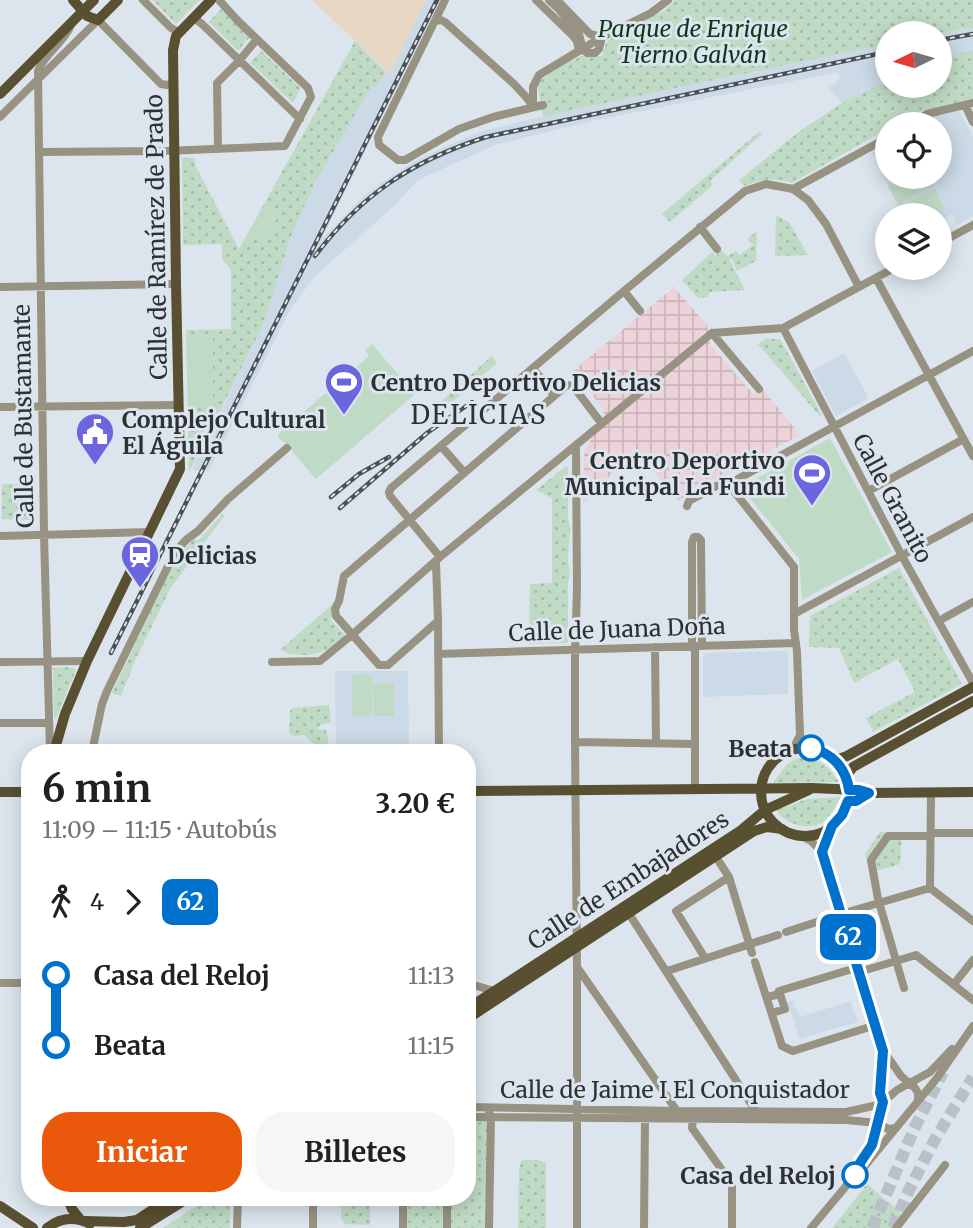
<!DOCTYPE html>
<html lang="es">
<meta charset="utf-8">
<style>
:root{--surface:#fff;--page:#f6f6f6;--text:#202124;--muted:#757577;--accent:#ea580c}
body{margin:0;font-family:Merriweather,serif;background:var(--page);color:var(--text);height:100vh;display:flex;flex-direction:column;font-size:26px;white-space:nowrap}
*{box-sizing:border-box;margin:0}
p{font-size:23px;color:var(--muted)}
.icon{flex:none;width:38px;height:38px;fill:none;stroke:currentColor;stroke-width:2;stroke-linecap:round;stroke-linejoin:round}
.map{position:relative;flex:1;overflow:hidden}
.sheet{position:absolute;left:21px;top:744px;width:455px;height:462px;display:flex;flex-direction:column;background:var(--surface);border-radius:28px;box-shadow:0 4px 18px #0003}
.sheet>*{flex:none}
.badge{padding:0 14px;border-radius:10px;font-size:24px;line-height:46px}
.needle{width:46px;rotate:265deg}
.tools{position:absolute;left:875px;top:21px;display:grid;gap:14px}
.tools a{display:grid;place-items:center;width:77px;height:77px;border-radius:50%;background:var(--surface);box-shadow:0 4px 18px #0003;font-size:35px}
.map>.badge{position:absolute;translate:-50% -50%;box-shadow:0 0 0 4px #fff}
.legs{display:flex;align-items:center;gap:10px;height:77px;padding:0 21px;font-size:23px}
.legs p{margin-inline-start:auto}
.headline{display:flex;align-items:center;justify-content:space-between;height:119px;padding:0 21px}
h1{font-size:38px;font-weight:700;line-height:52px}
.cta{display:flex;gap:14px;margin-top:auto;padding:14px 21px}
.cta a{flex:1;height:80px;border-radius:28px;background:var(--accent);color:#fff;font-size:28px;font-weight:700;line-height:80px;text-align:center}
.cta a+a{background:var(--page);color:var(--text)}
ul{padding:0 21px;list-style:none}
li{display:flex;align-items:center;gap:24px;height:70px;font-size:26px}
li i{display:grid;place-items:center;width:10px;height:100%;margin:0 9px;background:currentColor}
li i::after{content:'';width:18px;height:18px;margin:-9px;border:5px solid;border-radius:50%;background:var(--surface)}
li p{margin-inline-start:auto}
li:first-child i{background:linear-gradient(#0000 50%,currentColor 0)}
li:last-child i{background:linear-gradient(currentColor 50%,#0000 0)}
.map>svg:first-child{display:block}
.commercial{fill:#e7d7c5}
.industrial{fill:url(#industrial-grid)}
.built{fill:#cbdae6}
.green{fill:url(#green-dots)}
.pitch{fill:#c0dbc5}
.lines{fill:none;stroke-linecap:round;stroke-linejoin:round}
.highway-tunnel{stroke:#b9c1c8;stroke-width:12;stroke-dasharray:12 6;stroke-linecap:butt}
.minor{stroke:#979281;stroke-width:8}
.major{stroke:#594f31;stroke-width:10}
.rail-casing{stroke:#4b5054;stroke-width:4.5}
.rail{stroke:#dce5ed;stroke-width:2;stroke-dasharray:5;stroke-linecap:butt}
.line-1-casing{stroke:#fff;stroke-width:16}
.line-1{stroke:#0072ce;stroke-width:10}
.stop-1-dot{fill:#fff;stroke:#0072ce;stroke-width:3.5}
.labels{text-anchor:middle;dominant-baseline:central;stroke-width:6;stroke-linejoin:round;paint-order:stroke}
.park-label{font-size:23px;font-style:italic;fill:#0d381c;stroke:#dce5ed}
.street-label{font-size:23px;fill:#2d3134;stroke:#dce5ed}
.poi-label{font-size:23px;font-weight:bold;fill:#2d3134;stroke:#dce5ed;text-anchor:start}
.stop-label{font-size:23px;font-weight:bold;fill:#2d3134;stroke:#dce5ed;text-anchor:end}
.quarter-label{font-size:26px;letter-spacing:2px;fill:#2d3134;stroke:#dce5ed}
</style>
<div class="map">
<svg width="973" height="1228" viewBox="0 0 973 1228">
<defs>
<pattern id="industrial-grid" width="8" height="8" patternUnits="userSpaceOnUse" patternTransform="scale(1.75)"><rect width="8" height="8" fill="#ecd2d9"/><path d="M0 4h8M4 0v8" fill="none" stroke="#cbb5bb"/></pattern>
<pattern id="green-dots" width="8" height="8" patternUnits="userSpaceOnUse" patternTransform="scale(1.75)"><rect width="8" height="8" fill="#c0dbc5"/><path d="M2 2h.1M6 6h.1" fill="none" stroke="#a5bcaa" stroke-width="1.8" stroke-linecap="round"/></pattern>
</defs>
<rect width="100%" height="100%" fill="#dce5ed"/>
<path class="commercial" d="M312 0H426L390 74Z"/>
<path class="industrial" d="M674 287 707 325 710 344 753 394 761 387 800 435 677 501 635 448 583 505 584 453 605 411 573 371Z"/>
<path class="built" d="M426 0H440L321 240 363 197 381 183 415 161 444 147 479 132 543 116 867 48 887 46V81L842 103 829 88 841 77 838 72 592 121 495 145 418 180 395 205 314 277 290 310 208 473 203 469 196 471 192 469 263 325 291 236 315 183 371 85 376 89 386 72 390 74Z
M973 28V50L940 59 939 33Z
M959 111 973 136V216L957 225 952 214 940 221V215H902L872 153 887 145V177H940V124H919L929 118Z
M844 353 869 398 836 416 812 371Z
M786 651 788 654V694L703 697V657L706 653Z
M335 671H408L409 752H336Z
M795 1000 792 1007 798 1010 800 1017 851 1001 858 1022 799 1039 788 1002Z"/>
<path class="green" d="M152 0H200L176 24Z
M675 0H973V28L939 33H887V46L867 48 543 116 537 83 563 65 581 56H602L606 43 611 38 665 10Z
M221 9 250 37 238 51 209 22Z
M355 41 386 72 375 89 371 86 315 183 291 236 263 325 189 472 186 330 231 329V270L222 259V244L183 245 182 158H195V165L239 249Z
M973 50V99L921 111 896 124H887V129L792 183C769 177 766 179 744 186L739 180 800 131 842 103 887 81V86H940V59Z
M261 51 301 88 293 103 250 63Z
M760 131 762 134 710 181 713 185 670 222 662 214Z
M776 215 789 222 808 255 777 256 775 255Z
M757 231 756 261 737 271 732 259H729L745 290 709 292 708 297 698 298 682 280 712 252 719 259 716 254 721 250 727 256 736 251 740 255 753 245 747 239Z
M765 339H780L822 415 820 416 812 407 758 344Z
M492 356 497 363 434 418 429 412Z
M566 466 568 467V518C572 529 569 541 568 553 567 564 572 572 568 582V643L531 644H529L530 584 552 583V498L536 490Z
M2 484H35L36 520 2 519Z
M223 513 225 515 170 589 134 663 121 696 112 693 169 573 194 537 198 541Z
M899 568 962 684 873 732 866 718 915 692 898 659 854 683 839 648 809 647 810 616Z
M335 602 331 620 347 637C329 653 303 661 280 650Z
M65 667 74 668 76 670 56 719 54 717 53 668Z
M329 705 331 723 321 724 317 729 326 730 328 739V744L315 745 304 735 294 736 289 733 290 711 293 708Z
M798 758C821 758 826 764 839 782L773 783 787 764Z
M841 797C836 805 832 814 825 820 811 833 786 825 776 810L807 799Z
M880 832H902L900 864 870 873 865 854Z
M467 1117H491L489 1228H403V1197H467Z
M522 1160H538L546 1163V1228H518L519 1168Z
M867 1184 908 1219 901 1228H832Z
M210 1197H231L230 1228H163Z
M341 1197H370V1225L345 1224 341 1219Z"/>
<path class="pitch" d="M907 177H929L934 186 898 204 888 186Z
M935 189 944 207 927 215H903L898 207Z
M265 204 280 212 264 243 247 235Z
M190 336H213V408H190Z
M372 344 415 394 316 479 285 443 278 437V434L369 356 365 350Z
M830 438 892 552 802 600 799 559 741 487Z
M372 674V716L352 717V675Z
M394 683V716H374L373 684Z"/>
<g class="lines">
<path class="highway-tunnel" d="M872 1228 914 1129 943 1072
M893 1228 909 1190 934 1141 973 1077"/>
<path class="minor" d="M143 0 171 28 179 32
M445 0 378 137 379 145 398 160H405L459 129 493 117 543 105
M536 0 573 36 577 41 579 51
M549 0 563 13
M557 0 590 34 602 37
M560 11 579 34 581 42
M194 18 202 24 300 119
M435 21 441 20 445 22 514 84 527 98 533 106
M582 49 587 53H595L599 49 602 37
M965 105 973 122
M533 106V87L539 75 602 37 651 13 668 0
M0 117 98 20 161 84 167 85 173 83
M911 124 927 114 973 103
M218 149 217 83 239 61 257 39
M39 152 165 151 285 146 311 97 308 88 238 21 219 0
M793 189 887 138
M700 227 717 249
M940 243 973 225
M876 278 973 456
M0 287 176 284
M624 291 640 311
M783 328 902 556 973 683
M712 333 783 328 894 268
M712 333 759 389
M533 368 551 392
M0 407 178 405
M441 446 462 470
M576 446 577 587 575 657V742L577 967V1228
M733 485V490L794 567V630L797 651 800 735 806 748
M733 485 734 481 973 351
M872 489 960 441
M687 506 689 501 722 483 733 485
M0 536 150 532
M440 557 390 496 389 492 391 488 624 291 745 191 766 184 793 189 808 200 826 224 859 287
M436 562 438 621 439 752
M794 614 973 517
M944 618 973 602
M438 621 388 665H379L336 616 335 609 339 601 344 576 567 385 573 386 602 424
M692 646V542L694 537H698L701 540 702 646
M695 646V790
M655 647 656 743
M438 654 796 643
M0 662 87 661
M272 662 320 661 353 634 440 557 712 333
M0 723H49
M575 742 695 744
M793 749 800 735
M50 752 44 535 38 71C45 53 64 43 71 25
M92 752 102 704 107 691 175 552 187 539 198 531 228 499 287 448
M848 801H856L869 793
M931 833H973
M799 835 811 841 822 852 883 1050 901 1076 915 1088 918 1093V1100
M822 852 832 826
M716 857 729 877 752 953
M930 888 931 793
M930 888 973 921
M878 899 871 860 888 836H926
M879 902 904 988
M626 909 757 1113
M786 932 841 914 930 888
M705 958 676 911 729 877
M755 962 782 1046 793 1051 876 1025
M577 967 677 1111
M667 971 778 935
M859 972 916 955 973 1000
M0 983H30
M467 983 494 991
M954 984 973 960
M780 994 779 991 849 970
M767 997 780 994 785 1009 772 1013
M883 1102 880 1093 883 1050
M467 1107 677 1111 846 1112 882 1104
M489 1112 491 1117 489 1228
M467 1117 846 1120 878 1123 888 1129 896 1128
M693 1119 692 1128 732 1184V1228
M857 1173 860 1163 872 1145 883 1102 897 1090 930 1072 952 1049
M237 1228 238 1197
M313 1228V1197
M403 1228V1197
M447 1228V1197
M644 1228 645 1118 649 1115
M811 1228 857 1173 864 1167 937 1078 973 1026
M896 1228 945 1165"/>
<path class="major" d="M73 0 87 16 98 20 118 0
M0 94 94 0
M761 792a44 44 0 1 1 88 0a44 44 0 1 1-88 0Z
M54 752 65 714 87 661 180 469 176 284 173 50 176 36 211 0
M836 760 847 756 973 687
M846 777 853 767 973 701
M467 791 812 788 859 790 869 793 973 792
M0 792H30
M467 1009 740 831 765 810 809 790
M467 1019 754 831 767 827 782 829
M67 1197 72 1209 80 1219
M0 1206 33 1228
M85 1221 124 1222 137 1220 172 1197
M47 1228C60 1218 75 1216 90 1224
M140 1228 190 1197"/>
<g class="rail-casing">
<path id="rail" d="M940 40 973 34
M315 256C362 194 412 161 486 137L887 52
M331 497 359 474 389 457
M340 508 427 433 472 402
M111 653 437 0"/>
</g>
<use href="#rail" class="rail"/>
</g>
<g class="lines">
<g class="line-1-casing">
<path id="line-1" d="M811 748C832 753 846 768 849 790H859L869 793 856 801H848L842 815 832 826 822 852 883 1051 880 1093 883 1102 872 1145 860 1163 855 1175"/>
</g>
<use href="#line-1" class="line-1"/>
</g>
<defs>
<g id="stadium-pin" transform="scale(2.0125)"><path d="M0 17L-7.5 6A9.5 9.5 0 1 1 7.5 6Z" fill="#6b66e0" stroke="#dce5ed"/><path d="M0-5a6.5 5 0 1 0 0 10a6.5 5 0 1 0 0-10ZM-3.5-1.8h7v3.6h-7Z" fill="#fff"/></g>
<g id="civic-pin" transform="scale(2.0125)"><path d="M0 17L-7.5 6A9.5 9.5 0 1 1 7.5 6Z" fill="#6b66e0" stroke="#dce5ed"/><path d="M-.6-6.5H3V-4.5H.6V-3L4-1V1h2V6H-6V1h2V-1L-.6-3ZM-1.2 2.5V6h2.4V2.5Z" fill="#fff"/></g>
<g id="station-pin" transform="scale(2.0125)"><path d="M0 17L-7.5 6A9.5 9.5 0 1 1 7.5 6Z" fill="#6b66e0" stroke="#dce5ed"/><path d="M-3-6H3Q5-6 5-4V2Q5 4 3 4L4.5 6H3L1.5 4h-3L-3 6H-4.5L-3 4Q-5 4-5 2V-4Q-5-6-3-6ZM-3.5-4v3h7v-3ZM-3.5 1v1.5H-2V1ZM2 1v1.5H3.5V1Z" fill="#fff"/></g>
</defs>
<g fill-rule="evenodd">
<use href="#stadium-pin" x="344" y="382"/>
<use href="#civic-pin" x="95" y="432"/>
<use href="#stadium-pin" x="812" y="473"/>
<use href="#station-pin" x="140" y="555"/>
</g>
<g class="stop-1-dot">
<circle cx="811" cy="748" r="12"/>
<circle cx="855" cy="1175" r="12"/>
</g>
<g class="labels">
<g class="park-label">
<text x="693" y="28">Parque de Enrique<tspan x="693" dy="26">Tierno Galván</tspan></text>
</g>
<g class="street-label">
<text transform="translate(156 237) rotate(-91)">Calle de Ramírez de Prado</text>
<text transform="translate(23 416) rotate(-91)">Calle de Bustamante</text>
<text transform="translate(893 498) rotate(62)">Calle Granito</text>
<text transform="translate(617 629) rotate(-2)">Calle de Juana Doña</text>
<text transform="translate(628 880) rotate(-33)">Calle de Embajadores</text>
<text x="675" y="1089">Calle de Jaime I El Conquistador</text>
</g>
<g class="poi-label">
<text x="371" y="382">Centro Deportivo Delicias</text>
<text x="122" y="419">Complejo Cultural<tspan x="122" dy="26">El Águila</tspan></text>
<text x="785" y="460" text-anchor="end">Centro Deportivo<tspan x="785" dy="26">Municipal La Fundi</tspan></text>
<text x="167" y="555">Delicias</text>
</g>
<g class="stop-label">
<text x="792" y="748">Beata</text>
<text x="836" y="1175">Casa del Reloj</text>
</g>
<g class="quarter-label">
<text x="479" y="414">DELICIAS</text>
</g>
</g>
</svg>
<div class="tools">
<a><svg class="needle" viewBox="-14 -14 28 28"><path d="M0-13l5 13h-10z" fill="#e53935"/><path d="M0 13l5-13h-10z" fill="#757577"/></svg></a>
<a><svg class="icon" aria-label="locate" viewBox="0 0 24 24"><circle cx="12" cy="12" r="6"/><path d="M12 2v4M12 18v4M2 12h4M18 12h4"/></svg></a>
<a><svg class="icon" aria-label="layers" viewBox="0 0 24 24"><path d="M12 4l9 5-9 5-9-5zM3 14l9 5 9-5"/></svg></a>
</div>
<b class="badge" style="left:848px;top:937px;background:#0072ce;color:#fff">62</b>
<section class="sheet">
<div class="headline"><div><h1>6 min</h1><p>11:09 – 11:15 · Autobús</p></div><b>3.20 €</b></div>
<div class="legs"><svg class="icon" aria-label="walk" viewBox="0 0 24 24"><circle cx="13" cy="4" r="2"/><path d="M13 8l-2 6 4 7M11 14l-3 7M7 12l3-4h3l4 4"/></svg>4<svg class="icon" aria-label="forward" viewBox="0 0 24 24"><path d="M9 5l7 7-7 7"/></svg><b class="badge" style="background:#0072ce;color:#fff">62</b></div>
<ul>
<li><i style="color:#0072ce"></i><b>Casa del Reloj</b><p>11:13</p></li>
<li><i style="color:#0072ce"></i><b>Beata</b><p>11:15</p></li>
</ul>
<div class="cta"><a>Iniciar</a><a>Billetes</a></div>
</section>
</div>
